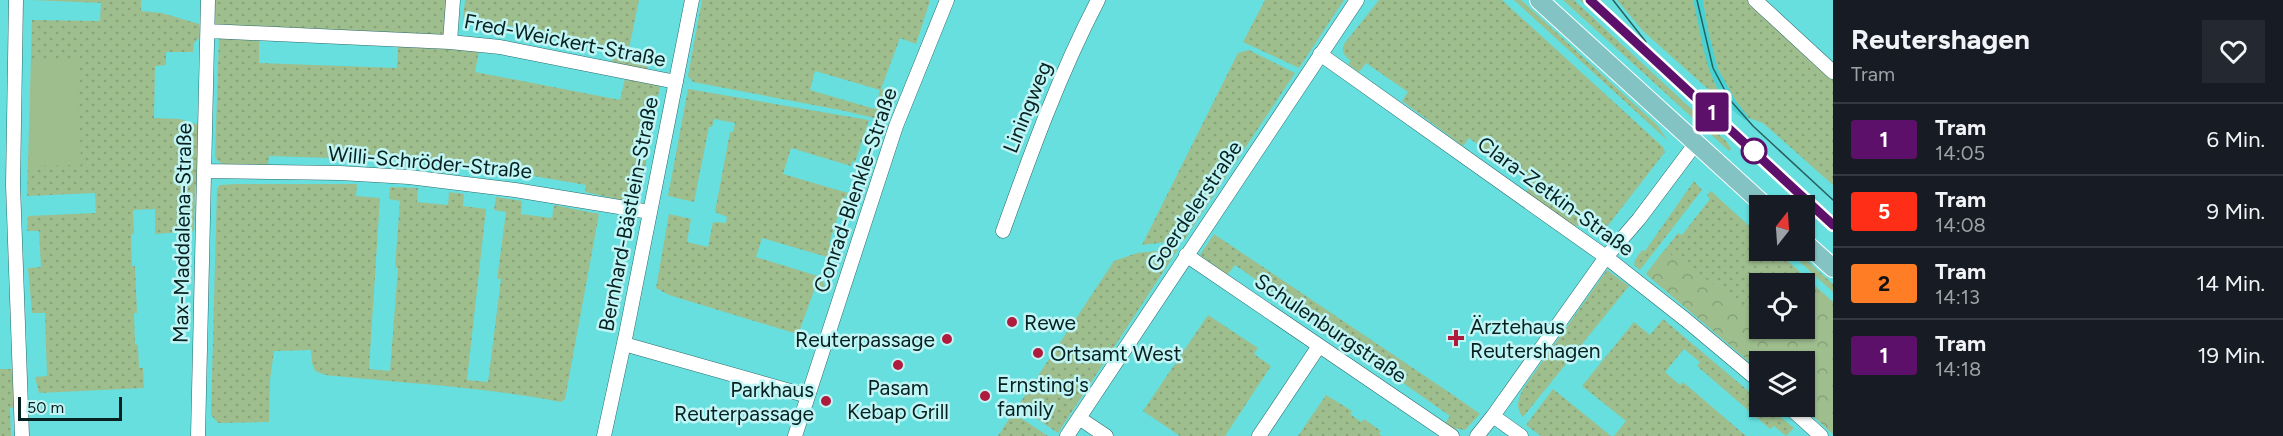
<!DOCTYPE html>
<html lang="de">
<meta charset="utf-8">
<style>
:root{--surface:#171b24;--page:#242831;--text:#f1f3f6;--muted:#9ea1a6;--line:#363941}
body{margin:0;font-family:Figtree,sans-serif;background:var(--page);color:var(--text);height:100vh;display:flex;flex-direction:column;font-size:22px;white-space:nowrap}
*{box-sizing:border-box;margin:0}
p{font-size:20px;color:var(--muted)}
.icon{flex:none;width:33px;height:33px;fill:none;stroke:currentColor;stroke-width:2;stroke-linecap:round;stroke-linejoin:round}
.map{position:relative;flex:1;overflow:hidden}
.drawer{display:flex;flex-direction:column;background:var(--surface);width:450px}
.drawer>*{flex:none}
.badge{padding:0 12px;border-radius:4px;font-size:21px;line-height:39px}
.needle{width:39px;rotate:17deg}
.buttons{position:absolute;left:1749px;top:195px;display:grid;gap:12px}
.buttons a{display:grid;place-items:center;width:66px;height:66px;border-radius:0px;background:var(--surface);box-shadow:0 2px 4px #0004;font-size:30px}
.scale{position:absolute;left:18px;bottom:15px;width:104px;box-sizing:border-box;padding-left:6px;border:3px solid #072121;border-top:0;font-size:16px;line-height:21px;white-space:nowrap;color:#072121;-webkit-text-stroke:4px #c1f5f5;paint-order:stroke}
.map>.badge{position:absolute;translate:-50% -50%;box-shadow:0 0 0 3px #fff}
.round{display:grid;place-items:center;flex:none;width:63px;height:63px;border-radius:0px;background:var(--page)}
.headline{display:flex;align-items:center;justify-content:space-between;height:102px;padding:0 18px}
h1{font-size:28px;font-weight:700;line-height:45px}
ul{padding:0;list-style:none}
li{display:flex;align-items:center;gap:18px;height:72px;padding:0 18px;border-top:2px solid var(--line)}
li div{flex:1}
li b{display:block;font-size:22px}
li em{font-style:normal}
li .badge{min-width:66px;font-weight:700;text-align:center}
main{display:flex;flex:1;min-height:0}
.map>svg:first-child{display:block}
.built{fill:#4ad2d3}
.grass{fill:url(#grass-dots);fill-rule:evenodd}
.forest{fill:url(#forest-crowns)}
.garden{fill:#9ebe8e}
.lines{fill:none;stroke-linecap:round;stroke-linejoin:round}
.minor-casing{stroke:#2b6a6b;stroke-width:15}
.major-casing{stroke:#fff;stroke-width:20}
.minor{stroke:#fff;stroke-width:14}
.major{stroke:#84c3c4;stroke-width:18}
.tram{stroke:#276060;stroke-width:1.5}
.line-casing{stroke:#fff;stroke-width:14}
.line{stroke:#5d106a;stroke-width:9}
.stop-dot{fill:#fff;stroke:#5d106a;stroke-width:3}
.poi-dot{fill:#af1b3d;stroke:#c1f5f5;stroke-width:2}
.labels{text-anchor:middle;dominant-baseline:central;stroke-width:5;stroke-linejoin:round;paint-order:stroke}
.street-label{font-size:21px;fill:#072121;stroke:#c1f5f5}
.poi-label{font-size:21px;fill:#072121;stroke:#c1f5f5;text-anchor:start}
</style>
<main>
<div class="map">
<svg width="1833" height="436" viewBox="0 0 1833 436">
<defs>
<pattern id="grass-dots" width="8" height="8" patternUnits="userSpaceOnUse" patternTransform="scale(1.5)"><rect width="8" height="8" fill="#9ebe8e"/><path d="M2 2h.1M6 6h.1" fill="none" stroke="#87a37a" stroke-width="1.8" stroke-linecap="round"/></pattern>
<pattern id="forest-crowns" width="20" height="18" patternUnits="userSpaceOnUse" patternTransform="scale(1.5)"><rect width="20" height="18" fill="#9ebe8e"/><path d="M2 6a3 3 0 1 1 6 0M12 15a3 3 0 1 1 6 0" fill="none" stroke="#87a37a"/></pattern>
</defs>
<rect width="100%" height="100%" fill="#67dfdf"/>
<path class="built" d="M1693 0H1703L1708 30 1718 69 1736 101 1749 118 1745 120 1727 106 1709 74 1699 34Z"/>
<path class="grass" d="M31 0H141V11L162 13 199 24V38L194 43 193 52H166V65L155 66 154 118 180 119 205 127 204 185 195 186 194 231 155 234V209L133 210 134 234H131L132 266H135L137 313H134L135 344 138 345 139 368H143L144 388 39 393 35 377 47 376 45 313H32L28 268 41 267 39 231H27L28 216 96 213 95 193 27 196 32 20 100 21 101 3Z
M208 0H453L450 42 208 31Z
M465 0H639L627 58 648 63V70L612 62 615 48 510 26 463 19Z
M702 0H929L930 1 916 44 900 38 881 89 897 94 887 121 840 110 693 82 688 76ZM815 71 880 90 875 109 810 90Z
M1265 0H1344L1299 68 1243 42Z
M1379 0H1502L1663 147 1665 152 1606 228C1595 232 1590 231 1580 225L1572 227 1526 192 1531 184 1469 138 1463 146 1402 101 1408 92 1366 63 1359 72 1348 64 1351 61C1344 55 1341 53 1344 44Z
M1514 0H1521L1657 125 1668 141Z
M1563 0H1574L1727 142 1731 149 1729 151Z
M1580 0H1584L1733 137 1731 138Z
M1617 0H1693C1703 42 1703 67 1727 106L1643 31Z
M1703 0H1755L1833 72V185L1763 123 1749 118 1736 101 1718 69 1708 30Z
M219 37 259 41V63L397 68 398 46 479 51 475 72 620 100 625 79 660 86 641 189 627 201 585 192 586 185 510 172 450 164 388 160 269 156 268 165 222 164 215 158Z
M1249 50 1295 73 1184 240 1142 245 1238 53Z
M688 89 869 120 855 162 852 161 851 166 791 148 783 174 848 193 842 203 829 244 841 249 827 257 762 238 756 257 821 277 827 292 815 288 800 329 797 334 669 295 656 288 669 214 691 219 687 242 708 247 713 222 726 223 727 217 715 212 730 132H733L735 123 714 119 712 127H709L694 202 668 196Z
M1694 181 1702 190 1640 270 1634 265 1635 260 1642 250 1645 251Z
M357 184 356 196 380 198 369 369 390 371 398 268 395 267 400 201 389 199 390 187 418 188 417 202 448 205 449 192 464 194 463 206 486 209 467 380 488 382 501 279H497L506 212 494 210 496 197 522 201 521 214 552 218 554 205 599 214 565 399 561 402C483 387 404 383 325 375L315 371 312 363 311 350 274 351 270 380 269 422 218 423 211 415 217 188 220 185 236 184Z
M1711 191 1759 235 1760 250 1777 251 1833 302V434L1803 407 1804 406V362H1760L1759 370 1646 274 1678 233 1682 235 1710 199 1707 195ZM1760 284H1804V328H1760Z
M1214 234 1456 397 1480 414 1465 430 1452 428 1445 424 1450 416 1235 265 1227 275 1200 255Z
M1178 249 1058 433 1018 406 1114 261 1137 253Z
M1788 251H1796L1833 284V292Z
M1607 270 1629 286 1523 417C1515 407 1518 400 1523 389Z
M1208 315 1258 348 1254 354 1271 366 1225 436H1180L1143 411Z
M1663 319 1759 400 1760 406 1768 407 1794 428 1786 436 1774 426 1770 429 1697 366 1700 362 1684 349 1665 372 1680 385 1683 382 1746 436H1614L1626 421 1582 386 1634 322 1650 335Z
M0 369H13L14 407 10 408 11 436H0Z
M1553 389 1611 436H1541L1526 425Z
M1326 395 1352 411 1350 414 1361 422 1364 419 1381 431 1379 434 1382 436H1298Z
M1013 413 1048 436H998Z"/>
<path class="forest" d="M1664 250 1759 316 1760 328H1804L1805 304 1819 290 1833 302V434L1803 407 1804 406V362H1760L1759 370 1646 274Z"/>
<path class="garden" d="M32 59H78L81 165 32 166Z"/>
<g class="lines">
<g class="minor-casing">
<path id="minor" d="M16 0 13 185 22 436
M1755 0 1833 72
M208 31 450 42 500 47 676 82
M450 42 453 0
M1320 54 1606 257 1686 320 1760 382
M204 171 340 173 409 177 515 190 650 212
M1003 231C1031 153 1059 75 1098 0
M1186 255 1452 436
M624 344 808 396
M1788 406 1821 436
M1493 416 1606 257 1639 219 1696 143
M1079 418 1106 436
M198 436 208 0
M604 436 626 334 692 0
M795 436 896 126 947 0
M1067 436 1357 0
M1259 436 1319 346
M1477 436 1493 416 1521 436"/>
</g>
<g class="major-casing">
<path id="major" d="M1539 0 1765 206
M1804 242 1833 268"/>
</g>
<use href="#minor" class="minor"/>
<use href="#major" class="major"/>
<path class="tram" d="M1590 0 1833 225
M1613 0 1646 42
M1697 0 1713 68 1730 100 1753 126 1833 200"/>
</g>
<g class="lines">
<g class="line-casing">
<path id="line" d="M1590 0 1833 225"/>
</g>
<use href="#line" class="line"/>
</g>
<circle class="stop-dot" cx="1754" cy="151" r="12"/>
<g class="poi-dot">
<circle cx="1012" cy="322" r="6"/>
<path d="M1453 329h6v6h6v6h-6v6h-6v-6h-6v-6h6z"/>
<circle cx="947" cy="339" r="6"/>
<circle cx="1038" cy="353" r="6"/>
<circle cx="898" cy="365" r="6"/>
<circle cx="985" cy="396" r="6"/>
<circle cx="826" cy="401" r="6"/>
</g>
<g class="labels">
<g class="street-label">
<text transform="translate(565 40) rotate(11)">Fred-Weickert-Straße</text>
<text transform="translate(1027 107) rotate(-68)">Liningweg</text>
<text transform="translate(430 162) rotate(5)">Willi-Schröder-Straße</text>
<text transform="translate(855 190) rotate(-71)">Conrad-Blenkle-Straße</text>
<text transform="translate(1556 196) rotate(36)">Clara-Zetkin-Straße</text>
<text transform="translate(1194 206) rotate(-56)">Goerdelerstraße</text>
<text transform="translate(628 214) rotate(-79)">Bernhard-Bästlein-Straße</text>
<text transform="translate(182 233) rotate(-89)">Max-Maddalena-Straße</text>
<text transform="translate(1331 328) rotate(34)">Schulenburgstraße</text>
</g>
<g class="poi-label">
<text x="1024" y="322">Rewe</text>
<text x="1470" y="326">Ärztehaus<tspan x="1470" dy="24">Reutershagen</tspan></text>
<text x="935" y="339" text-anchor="end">Reuterpassage</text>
<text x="1050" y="353">Ortsamt West</text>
<text x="997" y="384">Ernsting's<tspan x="997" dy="24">family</tspan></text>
<text x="898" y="387" text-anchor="middle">Pasam<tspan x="898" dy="24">Kebap Grill</tspan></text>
<text x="814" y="389" text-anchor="end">Parkhaus<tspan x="814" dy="24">Reuterpassage</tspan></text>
</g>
</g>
</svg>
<div class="buttons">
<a><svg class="needle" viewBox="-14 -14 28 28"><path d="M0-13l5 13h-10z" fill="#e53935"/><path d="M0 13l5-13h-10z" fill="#9ea1a6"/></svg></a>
<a><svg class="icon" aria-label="locate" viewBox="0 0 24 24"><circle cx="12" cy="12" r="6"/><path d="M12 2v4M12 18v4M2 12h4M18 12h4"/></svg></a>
<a><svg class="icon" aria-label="layers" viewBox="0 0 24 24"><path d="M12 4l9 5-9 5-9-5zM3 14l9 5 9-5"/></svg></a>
</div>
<div class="scale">50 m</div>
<b class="badge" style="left:1712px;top:112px;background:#5d106a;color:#fff">1</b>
</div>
<section class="drawer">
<div class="headline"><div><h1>Reutershagen</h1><p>Tram</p></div><a class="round"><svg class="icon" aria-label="heart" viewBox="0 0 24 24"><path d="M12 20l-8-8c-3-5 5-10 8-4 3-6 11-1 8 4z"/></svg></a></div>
<ul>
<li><span class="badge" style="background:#5d106a;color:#fff">1</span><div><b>Tram</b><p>14:05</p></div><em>6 Min.</em></li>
<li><span class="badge" style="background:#ff2e17;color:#fff">5</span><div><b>Tram</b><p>14:08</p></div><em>9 Min.</em></li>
<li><span class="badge" style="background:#ff7d24;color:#111">2</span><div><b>Tram</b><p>14:13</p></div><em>14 Min.</em></li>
<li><span class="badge" style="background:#5d106a;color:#fff">1</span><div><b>Tram</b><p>14:18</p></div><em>19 Min.</em></li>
</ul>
</section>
</main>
